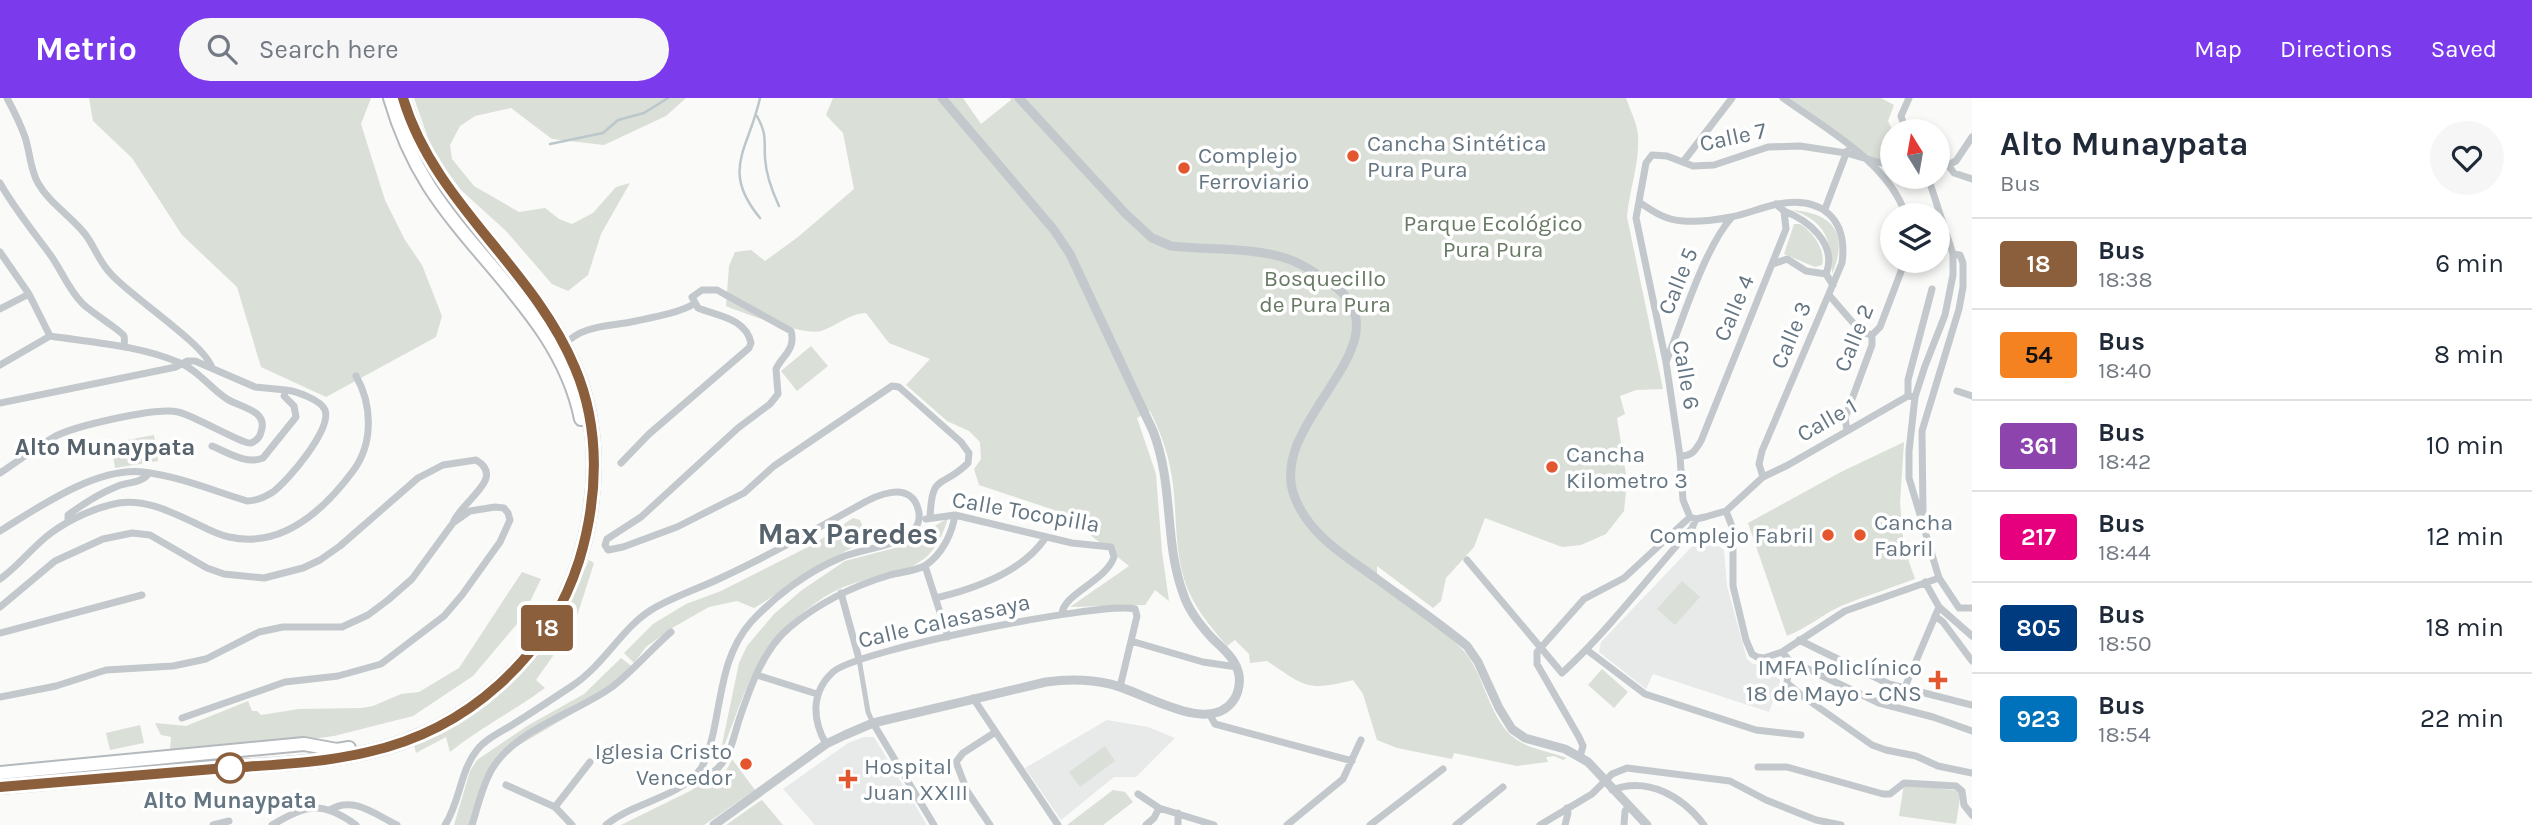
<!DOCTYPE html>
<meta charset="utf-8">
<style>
:root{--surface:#fff;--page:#f6f6f7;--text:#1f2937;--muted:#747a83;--line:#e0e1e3;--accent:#7c3aed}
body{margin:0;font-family:Karla,sans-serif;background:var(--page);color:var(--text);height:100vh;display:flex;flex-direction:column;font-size:26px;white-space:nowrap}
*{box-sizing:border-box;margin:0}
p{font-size:23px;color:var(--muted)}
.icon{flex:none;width:38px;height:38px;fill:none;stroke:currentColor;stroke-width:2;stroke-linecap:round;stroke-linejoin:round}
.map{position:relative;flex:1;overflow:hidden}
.details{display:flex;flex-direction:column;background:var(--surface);width:560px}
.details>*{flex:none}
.badge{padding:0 14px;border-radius:5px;font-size:24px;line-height:46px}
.needle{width:46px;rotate:349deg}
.tools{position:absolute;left:1880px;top:21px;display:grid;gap:14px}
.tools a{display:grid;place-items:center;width:70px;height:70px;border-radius:50%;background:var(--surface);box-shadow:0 4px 10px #0003;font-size:35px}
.map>.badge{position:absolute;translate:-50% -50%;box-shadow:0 0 0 4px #fff}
.round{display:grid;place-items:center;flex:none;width:74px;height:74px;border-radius:37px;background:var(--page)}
.headline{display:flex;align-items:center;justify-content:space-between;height:119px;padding:0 28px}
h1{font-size:33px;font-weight:700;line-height:52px}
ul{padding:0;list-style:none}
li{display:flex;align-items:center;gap:21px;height:91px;padding:0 28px;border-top:2px solid var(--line)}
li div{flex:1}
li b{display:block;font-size:26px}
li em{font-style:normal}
li .badge{min-width:77px;font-weight:700;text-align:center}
header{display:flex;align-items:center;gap:42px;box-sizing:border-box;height:98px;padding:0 35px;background:var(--accent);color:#fff}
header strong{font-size:33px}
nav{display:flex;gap:38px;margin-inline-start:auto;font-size:24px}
.search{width:490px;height:63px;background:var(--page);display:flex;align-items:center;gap:18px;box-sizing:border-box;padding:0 24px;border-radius:38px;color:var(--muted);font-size:26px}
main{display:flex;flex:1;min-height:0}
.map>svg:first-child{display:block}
.built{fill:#e8e9e9}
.green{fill:#dadfd7}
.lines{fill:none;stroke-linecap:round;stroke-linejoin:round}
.stream{stroke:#bbc7cb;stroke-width:2.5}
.motorway-casing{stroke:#b4b9bd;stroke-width:16}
.pedestrian{stroke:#c3c8cc;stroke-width:5}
.minor{stroke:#c3c8cc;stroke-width:7}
.tertiary{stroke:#c3c8cc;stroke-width:9}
.motorway{stroke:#fff;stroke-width:12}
.line-casing{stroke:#fff;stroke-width:16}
.line{stroke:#8b5e3c;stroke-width:10}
.poi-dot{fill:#e4572e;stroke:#fff;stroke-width:2.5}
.stop-dot{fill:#fff;stroke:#8b5e3c;stroke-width:3.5}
.labels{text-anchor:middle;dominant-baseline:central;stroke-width:7;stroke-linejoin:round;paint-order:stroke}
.street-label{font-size:23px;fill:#657683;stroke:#fff}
.poi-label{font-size:23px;fill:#657683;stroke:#fff;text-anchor:start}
.park-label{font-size:23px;fill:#687a64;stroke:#fff}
.stop-label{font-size:23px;font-weight:bold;fill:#657683;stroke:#fff}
.neighbourhood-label{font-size:24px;font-weight:bold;fill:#57646e;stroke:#fff}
.district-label{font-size:30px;font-weight:bold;fill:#57646e;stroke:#fff}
</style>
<header>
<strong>Metrio</strong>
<div class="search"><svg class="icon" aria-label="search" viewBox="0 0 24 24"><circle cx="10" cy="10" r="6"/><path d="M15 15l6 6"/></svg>Search here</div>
<nav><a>Map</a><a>Directions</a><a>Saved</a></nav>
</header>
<main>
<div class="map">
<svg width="1972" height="727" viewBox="0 0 1972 727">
<rect width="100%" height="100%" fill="#fafaf8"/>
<path class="built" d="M1703 437 1724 452 1727 488 1747 561 1753 566 1778 568 1780 584 1769 614 1653 576 1646 591 1599 554 1601 544Z
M1107 622 1148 629 1175 640 1136 679H1114L1061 722 1025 670Z
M864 639H874L927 727H815L783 691 848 645Z"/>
<path class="green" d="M89 0H371L361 26 385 102 405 142 422 167 442 218 436 239 326 299 261 269 237 189 182 137 132 60 93 23Z
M414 0H686L666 18 604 47 552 41 511 10 475 18 460 28 450 47 452 61 474 88 519 114 545 110 559 121 572 126 593 115 616 89 630 85 601 136 588 177 568 193 552 186 506 133 461 92 433 54Z
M833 0H963L981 26 1011 2 1010 0H1626C1630 12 1637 25 1638 37 1640 65 1629 92 1627 119L1663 291 1636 292 1620 298 1625 316 1617 320 1627 383 1624 413 1606 436 1581 447 1562 449 1485 420 1474 449 1446 480 1441 503 1433 510 1377 468V486C1406 506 1437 526 1462 551 1485 575 1489 624 1517 642 1530 651 1551 654 1567 660L1563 662 1554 658 1546 659 1548 664 1517 668 1454 655 1452 661 1397 650 1377 642 1363 596 1353 582C1306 594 1305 588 1267 563L1250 565 1249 556 1235 542 1227 548C1209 527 1192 507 1184 481 1173 444 1178 405 1170 369 1166 349 1159 331 1150 313L1137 320 1156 376 1162 454 1169 503 1155 492 1145 507 1070 509 1129 468 1063 415 979 387 974 371 981 361 980 344 969 333 947 323 906 287 930 261 889 245 866 215C848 216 837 228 821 233 805 238 743 215 726 208L729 168 735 154 751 152 765 163 798 139 854 91 843 35 826 17Z
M1784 0H1881L1894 7 1888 23 1893 33 1892 66 1876 64Z
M1791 112C1834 115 1849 136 1832 176 1832 144 1826 122 1791 112Z
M1794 126H1800C1813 134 1826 152 1822 167L1815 169 1784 156Z
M811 248 828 268 797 293 781 273Z
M154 337 158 363 115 370 111 345Z
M1904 344 1900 405 1904 449 1915 481C1891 490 1865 498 1841 508 1822 517 1807 530 1787 538L1748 425 1841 374Z
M853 420 860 422 868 441 818 468 761 506 754 510 737 503 709 509 672 530 646 549 634 565 624 555 653 526 686 506 721 493 814 446Z
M948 420C930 483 890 469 839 491 818 501 796 519 779 536 751 565 735 623 719 661L739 565 747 548 774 516 802 492 845 463 902 448Z
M589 462 594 465 578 515 560 548 536 582 545 590C514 613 480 630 450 654L446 639 416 655 414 647C430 640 448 634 463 624 529 582 559 532 589 462Z
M522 474 541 481 522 520 473 578 413 618 334 638 282 645 170 652 171 639 161 637 155 625 186 628 248 603 252 613H257L261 617 299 611 362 610 373 608 401 596 419 594 459 570Z
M1682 483 1700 499 1675 527 1657 511Z
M621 560 634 570 594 603 506 655 490 673 472 727H454L470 673 477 662 527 628 584 596Z
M1602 571 1628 594 1614 610 1588 587Z
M140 627 144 645 110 652 106 635Z
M1105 648 1115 663 1080 689 1069 674Z
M732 661 755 692 704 727H621L692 692C710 677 721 688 732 661Z
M1904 686 1961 693 1956 726 1899 718Z
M1113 692 1125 694 1133 704 1103 727H1067Z
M762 702 783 727H726L760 703Z"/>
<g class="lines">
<path class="stream" d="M760 0C749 51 720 72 760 120
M757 18C767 37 764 40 765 60 766 77 772 93 779 108
M550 46 603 35 618 22 644 15 668 0"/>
<g class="motorway-casing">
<path id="motorway" d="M390 0C399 31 412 61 429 88 479 166 562 226 581 321
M0 675 304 646 337 652 349 650
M0 689C69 683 139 677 208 671 261 667 316 666 368 654 467 632 548 560 579 463 598 401 601 330 575 270 533 170 434 105 403 0"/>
</g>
<path class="pedestrian" d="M859 561 868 614 873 625"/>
<path class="minor" d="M7 0C14 13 20 25 25 39 30 54 30 71 38 85 49 105 71 118 85 136 95 149 99 164 111 176 130 198 205 246 212 270
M1783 0C1827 32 1887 63 1906 117
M1906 33 1901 18 1909 0
M1937 60 1948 67 1956 63 1972 39
M1683 64 1732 0
M1948 67 1954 75 1972 81
M1892 68 1846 55 1800 48 1768 49 1714 67 1693 68 1667 58 1652 57 1646 65 1636 120 1666 264 1680 358 1683 402 1690 419 1696 421 1705 419 1726 413 1763 379 1788 367 1908 298 1915 299
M1928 79 1953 156V177L1945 217 1925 268 1915 299 1909 353V380L1939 480 1959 510H1972
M0 85C14 110 32 132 49 155 61 171 68 191 82 205 89 213 122 233 124 238 125 241 124 247 124 249
M1639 104C1654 114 1665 122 1683 123 1699 124 1716 122 1731 119 1747 116 1762 109 1778 106 1822 98 1848 121 1842 165L1762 353 1759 366 1763 379
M1825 111 1847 53
M1784 113C1808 122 1838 146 1826 176
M0 154 29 196 50 238
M1773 166 1787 161 1806 173 1826 176 1833 187
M1829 197 1861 234 1872 237
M0 211 29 196
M564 247C583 226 610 229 636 223 655 219 678 215 694 206
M1666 264C1682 224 1704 150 1732 119
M0 267 50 238
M1957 293 1972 298
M1908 298V282L1932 191
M0 305 176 269 187 263H195L255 289 286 292
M1847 332 1845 320 1872 247V237L1880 229 1905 163
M1680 358C1692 358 1695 353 1701 343L1786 131 1784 113 1776 106
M621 365 649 336 749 250 751 245C746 220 717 218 698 210L692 199 702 192H717L791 233C796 251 783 257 776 271L778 296 770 306 738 330 641 419 607 441 605 447 608 452 623 449 677 429 744 395 774 368 892 288 899 289 961 344 969 355 968 365C941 392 932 373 930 420
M0 375C18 363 35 350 54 339 74 328 156 309 178 314 193 317 244 347 251 345 256 343 260 339 261 334 269 312 239 309 227 301 211 291 198 272 180 265 143 248 90 244 50 238
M1726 413 1733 431V488L1746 542 1752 556 1757 559 1764 560 1782 554 1845 513 1939 480
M1923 414 1922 333 1959 211 1963 189V165L1960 157 1953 156
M926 421 955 417 1072 445 1111 449 1114 459C1106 483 1063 496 1062 516
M68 424V417C83 406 100 395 118 388 128 384 143 385 149 375
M0 433C39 409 96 369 143 374 178 378 214 393 247 403 257 403 265 399 273 394 288 383 332 331 325 312 321 302 296 293 286 292L284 298 294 308 296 319 263 360C246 367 227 354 212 348
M1467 462 1562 575C1610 531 1649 478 1692 430L1696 421
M925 468 948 539
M0 481C19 468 33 448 51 435 70 421 96 409 119 405 146 401 171 414 195 425 205 430 218 437 229 439 282 451 324 412 353 373 374 345 372 306 356 278
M1925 484 1939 509 1972 538
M841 495 859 561
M936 500C974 491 1023 474 1046 439
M0 509 55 463 103 441 132 435 150 437 207 470 224 476 264 480 303 470 320 462 340 448 418 380 443 367 476 362C507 380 461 403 453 425
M1935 518 1943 524 1972 563
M0 535 142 497
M1799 542 1889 586 1972 607
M1131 543 1203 564 1237 569
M1587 552 1645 596 1756 632 1801 637
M1782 554 1789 562 1787 585 1801 597 1872 647 1886 652 1916 658 1938 668 1972 675
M1789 562 1879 605 1933 619 1972 633
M757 577 817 596
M1905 589 1939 509
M0 599 56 588 106 572 173 568 206 561 259 534 283 529H342L368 517 388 502 412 481 453 425 470 413 495 409 504 410 508 415 510 422 500 444 462 497 444 518 381 566 338 578 285 584 182 620
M973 600 1058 727
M1210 617 1215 626 1352 663
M873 625 934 727
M826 646C812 621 811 594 833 574 857 552 1102 503 1135 511L1137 518 1120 589
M1580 659 1583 648 1579 639 1537 566V554L1584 501 1624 480 1690 419
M1758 669H1787L1883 696H1890L1904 685 1956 688 1962 693 1964 707 1972 717
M699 673 713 674C730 662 733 641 739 622 750 590 763 551 790 529 820 504 853 488 890 477 901 474 917 473 926 467 942 456 952 436 955 417
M506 687 555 709 572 727
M1612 692C1648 678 1683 699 1704 727
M1138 696 1159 710 1214 727
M555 709 590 664
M330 712C352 697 376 717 397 727
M213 727 229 723
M272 727C307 707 321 702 356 727
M445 727C460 704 460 673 477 652 485 641 501 634 512 627 533 614 552 601 572 588 605 566 621 531 651 512 674 498 701 490 725 478 770 457 813 433 856 409 874 398 913 379 919 415 920 422 917 430 912 434 896 449 860 451 840 460 807 474 775 498 751 524 723 556 722 596 713 636 710 648 707 662 700 672 677 701 633 704 606 727
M472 727C478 708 482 688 492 671 516 631 576 615 612 589 633 573 651 551 671 534
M990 727 967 693 956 664 963 655 994 635
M1146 727 1154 720 1159 710
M1178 727V715
M1287 727 1343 681 1361 642
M1370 727 1443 671
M1456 727 1503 689
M1540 727 1592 696 1612 676 1627 670 1730 683 1766 702 1816 722 1841 727
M1565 727 1568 715 1567 710
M1624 727 1625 713 1629 708"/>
<path class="tertiary" d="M1019 0 1126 116 1152 140 1171 148C1208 152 1247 149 1282 159 1300 164 1314 174 1329 184 1417 243 1263 322 1295 400 1310 438 1346 458 1377 481 1407 503 1438 524 1467 548L1478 564 1499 610 1512 631 1525 640 1565 651 1588 664 1647 727
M714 727 826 646 845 637 873 625 1046 584C1068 581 1088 581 1110 586 1142 593 1208 638 1233 603 1239 595 1241 582 1238 573 1234 559 1221 549 1212 540 1200 527 1188 512 1183 495 1164 444 1174 387 1153 333L1070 156 1054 132 942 0"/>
<use href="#motorway" class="motorway"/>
</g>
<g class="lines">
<g class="line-casing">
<path id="line" d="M0 689C71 683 143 677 214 671 265 667 318 666 368 654 467 632 548 560 579 463 598 401 601 331 575 270 534 170 434 105 403 0"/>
</g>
<use href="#line" class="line"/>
</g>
<g class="poi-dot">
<circle cx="1353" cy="58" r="7"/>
<circle cx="1184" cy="70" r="7"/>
<circle cx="1552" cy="369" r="7"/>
<circle cx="1828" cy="437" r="7"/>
<circle cx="1860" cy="437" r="7"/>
<path d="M1934.5 571.5h7v7h7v7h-7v7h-7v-7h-7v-7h7z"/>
<circle cx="746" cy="666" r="7"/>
<path d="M844.5 670.5h7v7h7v7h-7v7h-7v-7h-7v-7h7z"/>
</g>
<circle class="stop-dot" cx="230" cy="670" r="14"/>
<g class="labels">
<g class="street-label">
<text transform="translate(1733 39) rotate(-12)">Calle 7</text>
<text transform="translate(1678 183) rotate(-68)">Calle 5</text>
<text transform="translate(1734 210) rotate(-67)">Calle 4</text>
<text transform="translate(1791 237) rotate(-67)">Calle 3</text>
<text transform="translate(1854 240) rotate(-68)">Calle 2</text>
<text transform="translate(1686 277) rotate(80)">Calle 6</text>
<text transform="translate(1827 322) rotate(-30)">Calle 1</text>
<text transform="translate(1026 414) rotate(10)">Calle Tocopilla</text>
<text transform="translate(944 523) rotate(-13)">Calle Calasasaya</text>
</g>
<g class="poi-label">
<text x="1367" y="45">Cancha Sintética<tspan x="1367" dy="26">Pura Pura</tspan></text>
<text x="1198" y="57">Complejo<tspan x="1198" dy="26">Ferroviario</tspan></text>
<text x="1566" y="356">Cancha<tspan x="1566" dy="26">Kilometro 3</tspan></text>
<text x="1874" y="424">Cancha<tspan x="1874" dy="26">Fabril</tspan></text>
<text x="1814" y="437" text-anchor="end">Complejo Fabril</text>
<text x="1922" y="569" text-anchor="end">IMFA Policlínico<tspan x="1922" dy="26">18 de Mayo - CNS</tspan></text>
<text x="732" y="653" text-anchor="end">Iglesia Cristo<tspan x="732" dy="26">Vencedor</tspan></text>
<text x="864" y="668">Hospital<tspan x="864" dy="26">Juan XXIII</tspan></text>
</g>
<g class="park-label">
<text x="1493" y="125">Parque Ecológico<tspan x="1493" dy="26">Pura Pura</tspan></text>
<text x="1325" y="180">Bosquecillo<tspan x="1325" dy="26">de Pura Pura</tspan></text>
</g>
<g class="stop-label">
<text x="230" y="702">Alto Munaypata</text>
</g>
<g class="neighbourhood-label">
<text x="105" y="349">Alto Munaypata</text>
</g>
<g class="district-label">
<text x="848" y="436">Max Paredes</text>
</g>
</g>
</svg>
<div class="tools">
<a><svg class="needle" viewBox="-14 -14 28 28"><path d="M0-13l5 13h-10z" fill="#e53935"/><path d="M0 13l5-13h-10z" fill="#747a83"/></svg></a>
<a><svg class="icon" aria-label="layers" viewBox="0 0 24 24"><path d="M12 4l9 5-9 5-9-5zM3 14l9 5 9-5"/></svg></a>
</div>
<b class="badge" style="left:547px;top:530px;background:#8b5e3c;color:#fff">18</b>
</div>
<section class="details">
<div class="headline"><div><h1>Alto Munaypata</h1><p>Bus</p></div><a class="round"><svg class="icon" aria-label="heart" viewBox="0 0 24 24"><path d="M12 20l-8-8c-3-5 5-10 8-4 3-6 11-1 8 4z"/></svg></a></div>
<ul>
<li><span class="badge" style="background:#8b5e3c;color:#fff">18</span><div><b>Bus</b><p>18:38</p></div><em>6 min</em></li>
<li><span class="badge" style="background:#f58220;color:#111">54</span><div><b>Bus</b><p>18:40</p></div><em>8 min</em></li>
<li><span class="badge" style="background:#8e44ad;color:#fff">361</span><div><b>Bus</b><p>18:42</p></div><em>10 min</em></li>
<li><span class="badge" style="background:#e6007e;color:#fff">217</span><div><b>Bus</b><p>18:44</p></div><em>12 min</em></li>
<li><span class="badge" style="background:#003b80;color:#fff">805</span><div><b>Bus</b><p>18:50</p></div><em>18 min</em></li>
<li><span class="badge" style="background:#0072bc;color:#fff">923</span><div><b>Bus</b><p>18:54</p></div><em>22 min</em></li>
</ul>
</section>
</main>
